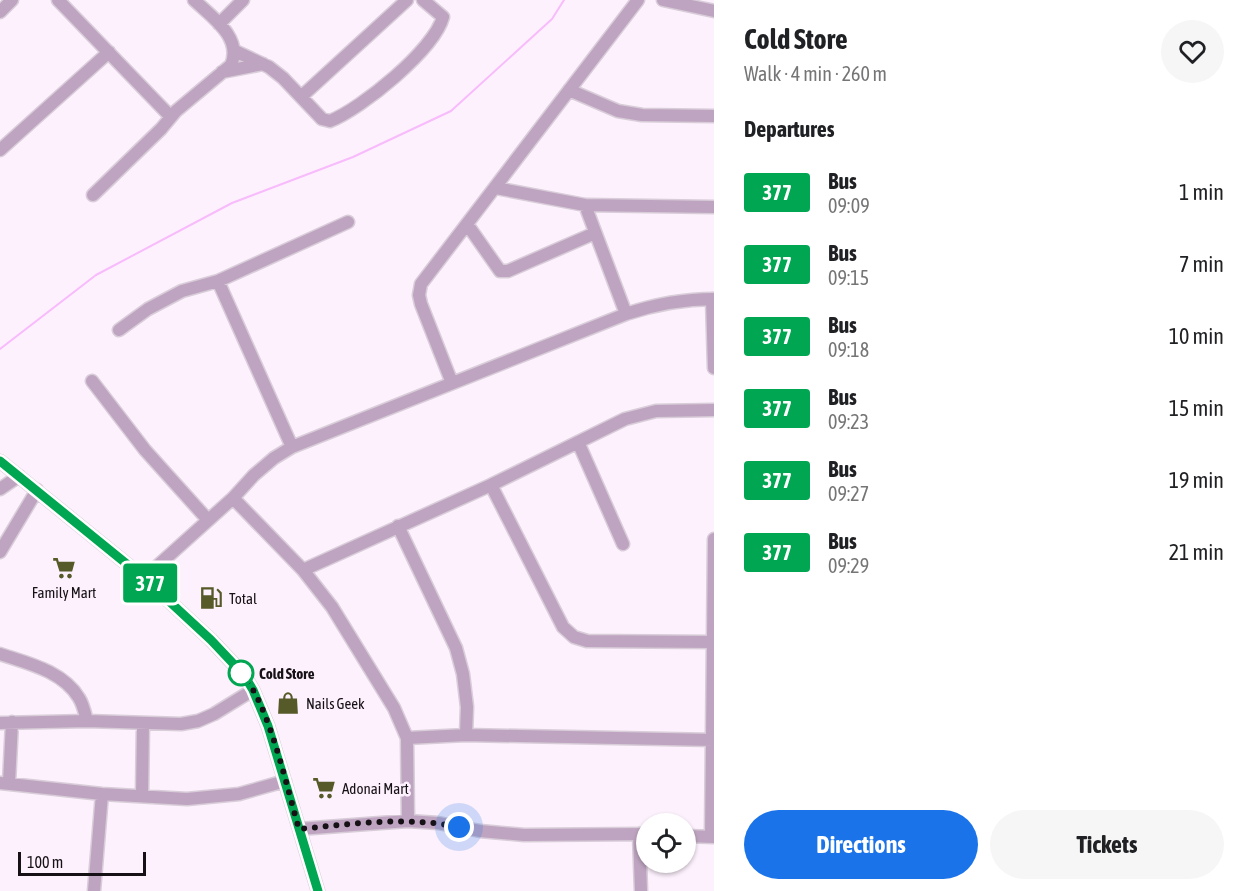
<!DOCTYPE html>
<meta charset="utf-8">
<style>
:root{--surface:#fff;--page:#f6f6f6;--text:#202124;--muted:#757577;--accent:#1a73e8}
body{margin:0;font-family:"Asap Condensed",sans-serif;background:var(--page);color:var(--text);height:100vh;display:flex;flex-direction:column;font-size:22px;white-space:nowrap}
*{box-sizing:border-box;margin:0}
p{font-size:20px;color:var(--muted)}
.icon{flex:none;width:33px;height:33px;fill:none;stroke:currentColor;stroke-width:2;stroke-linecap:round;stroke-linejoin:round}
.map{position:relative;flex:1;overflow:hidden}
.panel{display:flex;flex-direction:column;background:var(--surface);width:540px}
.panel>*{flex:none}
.badge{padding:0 12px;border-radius:4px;font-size:21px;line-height:39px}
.buttons{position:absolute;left:636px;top:813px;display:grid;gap:12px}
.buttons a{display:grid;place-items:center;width:60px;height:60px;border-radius:50%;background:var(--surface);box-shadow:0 2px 4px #0004;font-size:30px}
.scale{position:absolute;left:18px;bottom:15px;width:128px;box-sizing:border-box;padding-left:6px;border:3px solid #151115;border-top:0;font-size:16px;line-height:21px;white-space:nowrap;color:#151115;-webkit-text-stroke:4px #fdf1fd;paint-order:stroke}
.you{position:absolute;width:30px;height:30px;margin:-15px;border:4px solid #fff;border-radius:50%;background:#1a73e8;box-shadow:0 0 0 9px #1a73e833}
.map>.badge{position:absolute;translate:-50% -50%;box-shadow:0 0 0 3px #fff}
h2{padding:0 30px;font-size:22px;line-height:54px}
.round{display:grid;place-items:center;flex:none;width:63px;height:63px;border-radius:32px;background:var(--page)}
.overview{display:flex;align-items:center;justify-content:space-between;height:102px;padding:0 30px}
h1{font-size:28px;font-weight:700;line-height:45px}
.action{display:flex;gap:12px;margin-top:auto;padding:12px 30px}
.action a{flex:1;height:69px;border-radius:36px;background:var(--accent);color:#fff;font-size:24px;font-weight:700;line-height:69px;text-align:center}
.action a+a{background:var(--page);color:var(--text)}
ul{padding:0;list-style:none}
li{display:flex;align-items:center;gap:18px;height:72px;padding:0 30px}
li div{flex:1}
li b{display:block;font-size:22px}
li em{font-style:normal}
li .badge{min-width:66px;font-weight:700;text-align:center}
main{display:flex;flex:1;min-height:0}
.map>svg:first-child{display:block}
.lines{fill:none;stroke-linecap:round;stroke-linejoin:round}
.stream{stroke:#f8bbfc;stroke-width:2}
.minor-casing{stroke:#d8cdd8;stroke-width:15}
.minor{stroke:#bea4c0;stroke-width:12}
.line-casing{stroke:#fff;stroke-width:14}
.line{stroke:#00a651;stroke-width:9}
.walk{stroke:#151115;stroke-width:6;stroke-dasharray:0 10.8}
.stop-dot{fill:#fff;stroke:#00a651;stroke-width:3}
.labels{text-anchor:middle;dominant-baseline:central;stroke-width:5;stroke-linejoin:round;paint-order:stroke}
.poi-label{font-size:15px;fill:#151115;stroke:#fdf1fd;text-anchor:start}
.stop-label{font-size:15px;font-weight:bold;fill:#151115;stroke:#fdf1fd;text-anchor:start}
</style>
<main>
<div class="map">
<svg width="714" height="891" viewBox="0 0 714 891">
<rect width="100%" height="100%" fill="#fdf1fd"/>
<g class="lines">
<path class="stream" d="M0 349 96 275 232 203 353 157 451 111 552 19 564 0"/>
<g class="minor-casing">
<path id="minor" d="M58 0 171 117
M663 0 714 11
M0 12 12 0
M219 24 243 0
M235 51 269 67 283 78 322 119 330 121C361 109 434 50 443 17L423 0
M222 72 263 64
M569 90 618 111 642 115 714 116
M302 96 407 0
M0 150 109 52
M496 188 585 205 714 207
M93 195 161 129 176 111 231 65C243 38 212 17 194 0
M585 205 626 314
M467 224 500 271H508L595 233
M218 281 292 447
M712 299 714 368
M119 330 148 309 182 291 218 281 348 222
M92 381 145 450 208 520
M452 383 421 304 419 295 421 284 638 0
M578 442 623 544
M0 461 144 578 211 640 244 675 253 690 268 726 318 891
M491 485 563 627 574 637 587 641 713 642
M0 489 19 476
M233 498 303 570 332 607 394 708 407 738
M398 526 456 648 463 674 467 707 466 735
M0 552 37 490
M303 570 491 485 625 419 656 411 714 410
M144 578 233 498 254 475 274 458 292 447 626 314C656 304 683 299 714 299
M0 654C27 663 63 671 79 698 83 704 85 713 87 721
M0 723 87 721 181 724 198 721 214 714 253 690
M0 783 102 794 187 799 239 794 285 781
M9 783 12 722
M142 796 143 723
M408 821 407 738 466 735 713 740
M299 829 408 821 438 823 480 831 524 835 646 834
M639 834 641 891
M686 836 714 837
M711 837 714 539
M94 891 102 794"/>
</g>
<use href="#minor" class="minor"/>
</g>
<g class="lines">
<g class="line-casing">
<path id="line" d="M0 461 144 578 211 640 244 675 253 690 268 726 318 891"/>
</g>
<use href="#line" class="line"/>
<path class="walk" d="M241 673C269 702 287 789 299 829 352 824 406 816 459 827"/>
</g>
<defs>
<g id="supermarket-bare" transform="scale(1.8)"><path d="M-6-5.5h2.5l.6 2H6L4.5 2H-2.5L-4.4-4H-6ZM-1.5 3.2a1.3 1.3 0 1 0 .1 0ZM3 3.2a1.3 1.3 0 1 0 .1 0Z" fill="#555a28" stroke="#fdf1fd" stroke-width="2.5" paint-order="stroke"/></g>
<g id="fuel-bare" transform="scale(1.8)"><path d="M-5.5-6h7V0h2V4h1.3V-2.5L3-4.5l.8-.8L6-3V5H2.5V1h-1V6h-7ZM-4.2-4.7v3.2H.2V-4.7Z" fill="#555a28" stroke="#fdf1fd" stroke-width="2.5" paint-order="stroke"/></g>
<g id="shop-bare" transform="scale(1.8)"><path d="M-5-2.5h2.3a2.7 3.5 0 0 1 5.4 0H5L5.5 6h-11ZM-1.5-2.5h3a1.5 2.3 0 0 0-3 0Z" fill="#555a28" stroke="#fdf1fd" stroke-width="2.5" paint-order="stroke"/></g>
</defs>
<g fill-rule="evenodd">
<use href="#supermarket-bare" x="64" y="568"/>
<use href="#fuel-bare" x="211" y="598"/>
<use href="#shop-bare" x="288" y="703"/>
<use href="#supermarket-bare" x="324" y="788"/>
</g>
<circle class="stop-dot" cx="241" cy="673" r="12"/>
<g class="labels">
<g class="poi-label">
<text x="64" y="592" text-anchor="middle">Family Mart</text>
<text x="229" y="598">Total</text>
<text x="306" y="703">Nails Geek</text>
<text x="342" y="788">Adonai Mart</text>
</g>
<g class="stop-label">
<text x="259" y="673">Cold Store</text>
</g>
</g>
</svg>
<div class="buttons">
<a><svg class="icon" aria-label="locate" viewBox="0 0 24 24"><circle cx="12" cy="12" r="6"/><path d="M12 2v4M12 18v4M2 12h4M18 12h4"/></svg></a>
</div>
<div class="scale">100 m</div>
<div class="you" style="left:459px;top:827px"></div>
<b class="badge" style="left:150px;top:583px;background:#00a651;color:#fff">377</b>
</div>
<section class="panel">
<div class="overview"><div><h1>Cold Store</h1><p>Walk · 4 min · 260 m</p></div><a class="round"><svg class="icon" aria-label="heart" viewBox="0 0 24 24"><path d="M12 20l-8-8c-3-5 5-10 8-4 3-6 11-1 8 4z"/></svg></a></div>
<h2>Departures</h2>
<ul>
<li><span class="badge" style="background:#00a651;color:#fff">377</span><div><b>Bus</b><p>09:09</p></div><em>1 min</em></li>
<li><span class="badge" style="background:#00a651;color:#fff">377</span><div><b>Bus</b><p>09:15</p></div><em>7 min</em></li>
<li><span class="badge" style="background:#00a651;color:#fff">377</span><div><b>Bus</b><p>09:18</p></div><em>10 min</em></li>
<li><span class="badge" style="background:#00a651;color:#fff">377</span><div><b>Bus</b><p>09:23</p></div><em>15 min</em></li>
<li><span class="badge" style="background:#00a651;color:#fff">377</span><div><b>Bus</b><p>09:27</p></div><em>19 min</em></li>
<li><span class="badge" style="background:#00a651;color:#fff">377</span><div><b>Bus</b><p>09:29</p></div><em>21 min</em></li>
</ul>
<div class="action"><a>Directions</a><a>Tickets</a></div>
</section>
</main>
